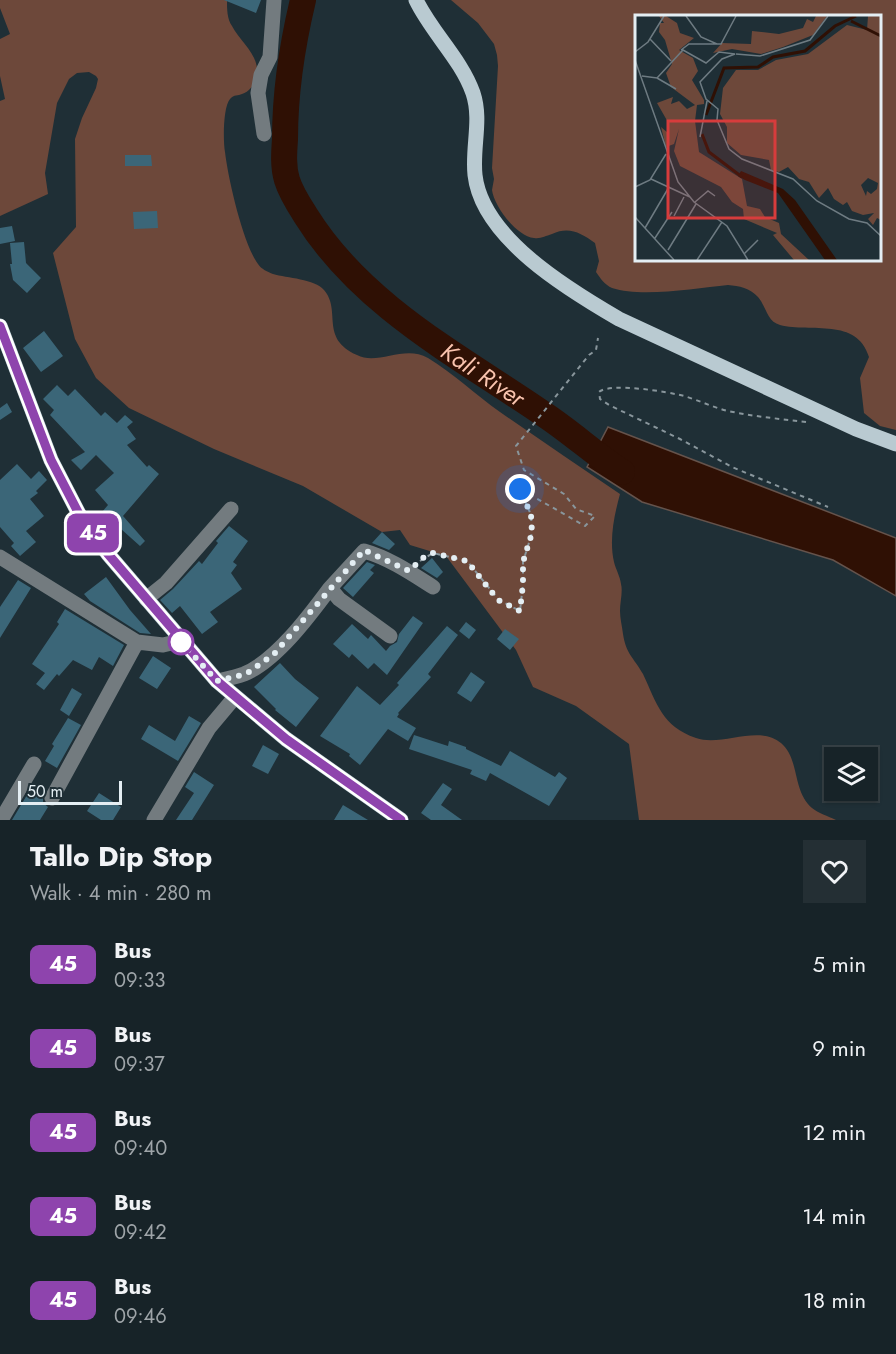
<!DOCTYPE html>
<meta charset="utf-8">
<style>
:root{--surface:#172328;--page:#242f34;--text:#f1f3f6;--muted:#9ea4a8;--line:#364045}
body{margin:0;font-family:Jost,sans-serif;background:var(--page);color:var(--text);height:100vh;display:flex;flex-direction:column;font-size:22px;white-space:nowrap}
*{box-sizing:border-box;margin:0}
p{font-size:20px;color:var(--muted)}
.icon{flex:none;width:33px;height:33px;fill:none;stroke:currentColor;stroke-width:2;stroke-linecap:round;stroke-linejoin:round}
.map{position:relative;height:820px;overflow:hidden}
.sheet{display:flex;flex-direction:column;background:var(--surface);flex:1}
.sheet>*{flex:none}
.badge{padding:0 12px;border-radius:9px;font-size:21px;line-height:39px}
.fabs{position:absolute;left:824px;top:747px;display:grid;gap:12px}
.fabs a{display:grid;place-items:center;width:54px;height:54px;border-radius:0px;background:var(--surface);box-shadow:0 2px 4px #0004,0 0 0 2px var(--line);font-size:30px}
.scale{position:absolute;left:18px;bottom:15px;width:104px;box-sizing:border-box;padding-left:6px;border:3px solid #e4eef3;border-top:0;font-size:16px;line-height:21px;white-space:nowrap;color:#e4eef3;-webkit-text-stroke:4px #1f2f36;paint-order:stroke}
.you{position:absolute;width:30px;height:30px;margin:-15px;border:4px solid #fff;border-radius:50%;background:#1a73e8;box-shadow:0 0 0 9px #1a73e833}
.map>.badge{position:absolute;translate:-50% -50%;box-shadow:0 0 0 3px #fff}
.round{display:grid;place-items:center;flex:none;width:63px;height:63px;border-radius:0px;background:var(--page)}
.head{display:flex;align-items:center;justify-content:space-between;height:102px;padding:0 30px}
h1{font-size:28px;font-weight:700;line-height:45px}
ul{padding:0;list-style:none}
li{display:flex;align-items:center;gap:18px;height:84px;padding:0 30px}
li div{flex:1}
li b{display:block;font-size:22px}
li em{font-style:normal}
li .badge{min-width:66px;font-weight:700;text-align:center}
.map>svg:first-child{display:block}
.forest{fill:#6d483a;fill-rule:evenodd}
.water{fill:#2f1004;stroke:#65534c;stroke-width:1.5}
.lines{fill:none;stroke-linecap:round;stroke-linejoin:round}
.river{stroke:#2f1004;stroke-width:26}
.building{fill:#3b6678}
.path{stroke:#89969c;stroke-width:2;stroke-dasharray:4.5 4.5;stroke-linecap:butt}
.minor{stroke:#737b7f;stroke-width:15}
.major{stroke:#b9cad1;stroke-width:15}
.line-casing{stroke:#fff;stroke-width:14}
.line{stroke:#8e44ad;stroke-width:9}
.walk{stroke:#e4eef3;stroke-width:6;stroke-dasharray:0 10.8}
.stop-dot{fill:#fff;stroke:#8e44ad;stroke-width:3}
.labels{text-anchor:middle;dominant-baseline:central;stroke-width:4.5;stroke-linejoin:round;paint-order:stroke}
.water-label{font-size:24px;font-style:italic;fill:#f9c3ae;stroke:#1f2f36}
.inset-river{fill:none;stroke:#2f1004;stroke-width:3}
.inset-road{fill:none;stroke:#6e7b82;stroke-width:1.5}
.view{fill:#d73c3c;fill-opacity:0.15;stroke:#d73c3c;stroke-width:3}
.inset-edge{fill:none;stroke:#e4eef3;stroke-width:3}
</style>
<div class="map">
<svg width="896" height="820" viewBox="0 0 896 820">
<rect width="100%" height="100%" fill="#1f2f36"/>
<path class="forest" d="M0 0H227C227 9 227 19 232 26 239 40 256 52 257 69 258 79 252 91 242 94 238 96 234 94 230 99 223 107 223 141 225 152 228 178 243 244 258 264 261 269 268 272 273 274 287 278 315 279 324 290 342 311 319 338 357 355 378 366 404 344 428 358 453 373 476 395 500 412 540 440 580 467 620 494 614 516 609 540 614 562 616 570 620 576 621 584 623 592 620 602 620 611 620 618 622 626 623 634 626 654 634 658 643 674 657 704 662 726 696 738 722 747 758 724 781 743 800 759 792 791 812 808 818 813 828 816 836 820H639L629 744 576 706 533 687 516 650 446 556 410 545 400 530 382 532 303 486 214 449 129 408 96 378 75 339 53 253 76 227 75 139 82 118 96 88 98 79 96 76 89 72 77 73 69 79 57 103 45 173 48 194 0 216V101L5 99 0 76V39L10 34 0 8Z
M451 0H896V430L880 426 864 413 860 378 869 357C857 317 811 333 780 325 767 322 766 306 758 297 750 288 739 286 728 285 696 288 642 298 612 288 605 285 600 278 596 272L599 261 595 243C581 233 569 226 552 234 545 236 541 239 534 238 516 236 494 206 492 190L494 179 492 168 498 66 497 55 494 44 478 23ZM636 16H880V260H636Z"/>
<path class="water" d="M608 427 896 538V596L833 560 642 502 587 467Z"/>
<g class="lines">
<path class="river" id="s1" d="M303 0C292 46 285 92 285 139 284 153 283 167 287 180 291 193 299 205 306 216 362 306 461 357 545 415 572 433 596 455 622 472"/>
</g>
<path class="building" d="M224 0H261L256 13Z
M125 155H151L152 166H125Z
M157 211 158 228 134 229 133 212Z
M12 226 15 241 0 244V228Z
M24 242 26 263 41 278 27 293 13 280 10 264H12L10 243Z
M44 331 63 356 41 372 23 348Z
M57 385 68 396 75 389 101 416 105 412 117 423 125 415 133 422 127 427 136 439 127 445 147 467 149 465 159 474 123 516 145 541 140 546 102 512 108 505 95 490 114 473 96 455 81 470 71 460 85 452 50 415 54 410 43 399Z
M7 403 12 412 0 420V408Z
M17 464 31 479 39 471 47 480 36 491 38 493 30 499 44 516 26 531 36 542 20 556 11 546 14 543 0 527V480Z
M229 526 248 541 233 562 237 565 231 573 242 589 210 612 218 622 202 634 180 606 172 613 160 600 173 589 199 561 202 564 218 543 216 541Z
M382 532 395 544 389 550 372 543Z
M432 558 443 572 437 578 421 568Z
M367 562 375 565 370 570 374 573 353 597 343 588Z
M106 577 130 610 151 634 140 633 90 601 84 594Z
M18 580 31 588 0 638V607Z
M65 609 124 645 113 666 99 657 92 670 73 660 59 676 57 674 44 690 36 684 45 673 32 664 59 624 57 622Z
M413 616 423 623 387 675 374 663 368 669 352 654 349 658 333 644 352 624 368 639 371 635 386 651 390 646 397 642 399 634Z
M466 622 476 630 469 639 459 631Z
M447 626 458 635 428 674 431 677 398 713 399 714 397 717 416 728 408 741 388 729 360 765 349 756 350 754 320 736 357 686 380 705 399 685 397 683Z
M505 629 519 639 510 650 497 639Z
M153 656 171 668 157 689 139 678Z
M280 663 295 679 319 698 296 727 275 710 276 709 254 687Z
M471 672 485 682 471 702 457 693Z
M72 688 82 694 69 716 60 710Z
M189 716 201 723 178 761 141 739 149 725 175 741Z
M68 718 81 725 57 768 45 761 54 746 52 744Z
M414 735 448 746 449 741 466 747V749L501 766 510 751 555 777 559 772 567 778 549 806 490 773 486 781 470 774 472 770 409 749Z
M263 745 279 754 268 774 252 766Z
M194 772 214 785 192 820H176L194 793 185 787Z
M443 783 452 789 441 805 462 820H431L421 813Z
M36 792 43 796V803L48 807 40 820H12L27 795 32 798Z
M99 793 121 807 113 820H101L87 811Z
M343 805 368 820H334Z"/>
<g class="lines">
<path class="path" d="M806 422C782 419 757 417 733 412 716 409 701 401 684 396 669 392 610 382 599 392L600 399 609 405 680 439 732 467 828 507
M420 561 433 553 467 561 499 600 520 611 523 584V562L532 533 531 515 520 489 585 526 595 516 576 509 564 494 524 470 516 446 589 355 596 350 598 338"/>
<path class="minor" d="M264 134 258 93 261 75 270 57 274 0
M0 557 137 642 163 645 180 641
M330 588 364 551C389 558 411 573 433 587
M146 599 166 583 231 509
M217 681C226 679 236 677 244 674 276 661 310 615 330 588L339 599 390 636
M52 798 137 642
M1 820 34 764
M154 820 209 728 235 697"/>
<path class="major" d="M416 0C432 33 461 59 473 93 482 120 472 147 475 175 482 238 569 290 619 319L856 429 896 444
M0 326 51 460 79 514 108 554 217 681 286 739 401 820"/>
</g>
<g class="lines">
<g class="line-casing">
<path id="line" d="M0 326 51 460 79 514 108 554 217 681 286 739 401 820"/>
</g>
<use href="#line" class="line"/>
<path class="walk" d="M181 642 217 681 246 674 274 654 364 550 409 571 423 558 433 553 467 561 498 600 520 611 523 584V562L532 533 531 515 520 489"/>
</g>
<circle class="stop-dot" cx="181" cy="642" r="12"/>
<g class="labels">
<g class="water-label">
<text stroke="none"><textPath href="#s1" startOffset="462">Kali River</textPath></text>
</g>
</g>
<g transform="translate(635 15)">
<rect width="246" height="246" fill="#1f2f36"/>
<path d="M24 1H31L42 8 45 18 59 23 44 35 58 43 63 56 57 65 69 85V89L62 90 60 106 64 137 107 164 112 191 125 194 130 202 144 208 146 219 174 245H159L138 220 142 218 109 204 108 194 97 187 86 172 45 151 39 136 44 114 39 129 31 132 26 112 33 118 34 109 22 88 38 82 36 89 44 86 52 94 60 90 36 72 31 58 37 49 30 25 24 17 25 8H29ZM181 1H192L178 20 148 32 126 39 97 34 78 38 87 28 116 29 117 16 144 19 168 13 172 4 178 7ZM233 1H246V205L242 203 238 210 233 204 239 198 228 200 217 196 212 187 208 190 199 184 193 173 184 183 174 167 164 164 153 152 144 157 136 155 134 145 106 140 92 128V112L85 99 88 73 101 55H123L141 45 173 39 212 10 232 15ZM233 163 243 168 242 174 236 179 232 176 231 181 226 170Z" fill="#6d483a" fill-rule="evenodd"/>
<path d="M106 156 148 174 160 185 202 245H190L143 178 110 165 103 161Z" fill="#2f1004"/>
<path class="inset-river" d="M216 6 246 21M71 100 89 53 123 52 138 42 170 36 200 11 221 1M67 119 74 137 107 162"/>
<path class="inset-road" d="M51 1 66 22 82 29M15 24 36 46M46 35 54 29H86L101 1M0 37 13 27 29 1M101 39 125 41 175 25 193 1M0 45 43 167 59 187 92 211 113 245M7 61 22 63 48 35 71 48 84 37 100 39 87 44 65 67 71 84 83 94 82 105 94 134 107 144 158 164 182 186 214 204 232 208 246 221M22 63 41 74M65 122 72 86M16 164 55 182M0 172 15 165 31 139M60 187 73 176 80 181M39 201 49 182M0 202 39 245M10 213 34 172M20 223 37 197M33 235 61 189M109 239 123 225M62 245 87 207"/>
<path class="view" d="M33 106H140V203H33Z"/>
<rect width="246" height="246" class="inset-edge"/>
</g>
</svg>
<div class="fabs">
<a><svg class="icon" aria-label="layers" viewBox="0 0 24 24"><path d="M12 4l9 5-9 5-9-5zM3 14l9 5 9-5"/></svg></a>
</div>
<div class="scale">50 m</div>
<div class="you" style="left:520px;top:489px"></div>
<b class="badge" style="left:93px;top:533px;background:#8e44ad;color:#fff">45</b>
</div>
<section class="sheet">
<div class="head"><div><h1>Tallo Dip Stop</h1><p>Walk · 4 min · 280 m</p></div><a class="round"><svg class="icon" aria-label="heart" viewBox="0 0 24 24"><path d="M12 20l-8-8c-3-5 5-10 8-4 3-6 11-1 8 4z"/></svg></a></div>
<ul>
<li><span class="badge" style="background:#8e44ad;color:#fff">45</span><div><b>Bus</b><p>09:33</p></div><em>5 min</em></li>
<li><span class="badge" style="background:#8e44ad;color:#fff">45</span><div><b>Bus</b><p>09:37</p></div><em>9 min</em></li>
<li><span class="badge" style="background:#8e44ad;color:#fff">45</span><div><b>Bus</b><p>09:40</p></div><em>12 min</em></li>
<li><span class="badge" style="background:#8e44ad;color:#fff">45</span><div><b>Bus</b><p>09:42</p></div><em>14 min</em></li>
<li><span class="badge" style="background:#8e44ad;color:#fff">45</span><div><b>Bus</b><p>09:46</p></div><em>18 min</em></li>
</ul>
</section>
